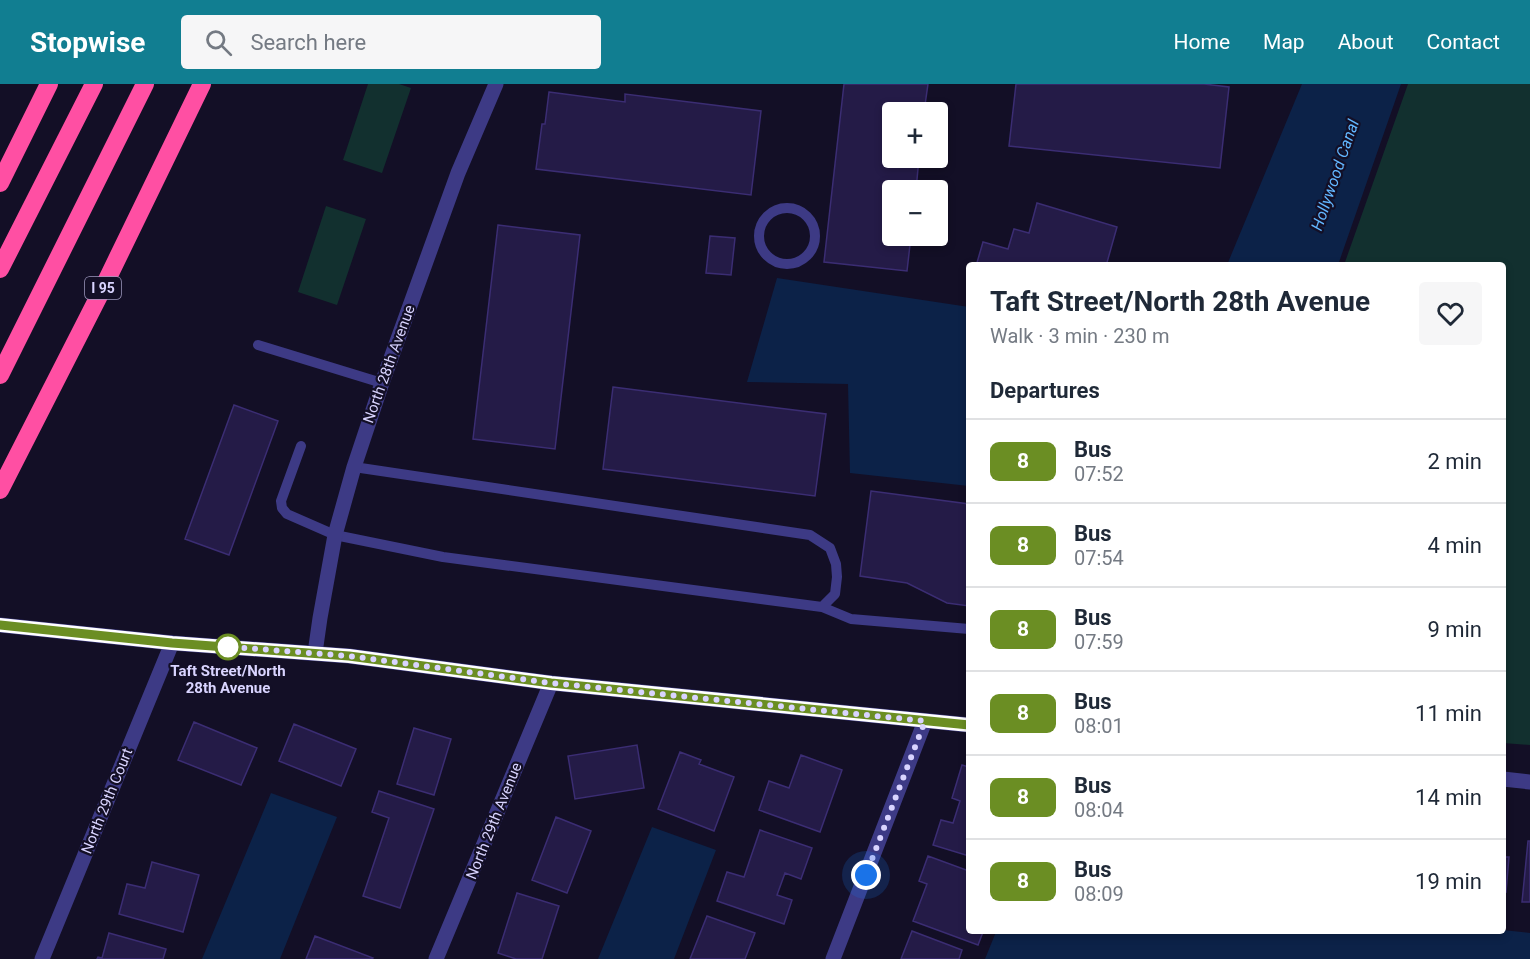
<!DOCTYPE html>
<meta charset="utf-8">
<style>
:root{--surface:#fff;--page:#f6f6f7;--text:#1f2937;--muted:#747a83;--line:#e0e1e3;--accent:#117e91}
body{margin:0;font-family:Roboto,sans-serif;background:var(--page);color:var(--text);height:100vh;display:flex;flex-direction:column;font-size:22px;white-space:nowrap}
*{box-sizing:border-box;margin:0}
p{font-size:20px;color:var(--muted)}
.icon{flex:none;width:33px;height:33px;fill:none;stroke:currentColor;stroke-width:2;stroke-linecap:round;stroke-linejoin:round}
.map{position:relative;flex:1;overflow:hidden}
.panel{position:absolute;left:966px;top:178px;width:540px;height:672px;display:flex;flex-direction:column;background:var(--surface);border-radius:6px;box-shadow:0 3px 9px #0003}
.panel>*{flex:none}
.badge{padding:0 12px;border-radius:9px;font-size:21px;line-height:39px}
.tools{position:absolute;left:882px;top:18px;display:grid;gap:12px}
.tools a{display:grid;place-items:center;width:66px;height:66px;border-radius:6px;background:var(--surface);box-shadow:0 3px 9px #0003;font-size:30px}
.you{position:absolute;width:30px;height:30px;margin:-15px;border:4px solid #fff;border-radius:50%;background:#1a73e8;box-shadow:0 0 0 9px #1a73e833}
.map>.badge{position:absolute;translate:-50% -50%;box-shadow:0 0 0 3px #fff}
h2{padding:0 24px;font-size:22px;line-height:54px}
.round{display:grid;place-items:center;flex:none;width:63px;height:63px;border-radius:6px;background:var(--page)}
.summary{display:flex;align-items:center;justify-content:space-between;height:102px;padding:0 24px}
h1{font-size:28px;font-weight:700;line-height:45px}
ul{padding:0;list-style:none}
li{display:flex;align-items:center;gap:18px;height:84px;padding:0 24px;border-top:2px solid var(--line)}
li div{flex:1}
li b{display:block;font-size:22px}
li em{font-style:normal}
li .badge{min-width:66px;font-weight:700;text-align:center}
header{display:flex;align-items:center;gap:36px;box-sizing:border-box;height:84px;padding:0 30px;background:var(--accent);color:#fff}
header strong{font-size:28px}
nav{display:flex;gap:33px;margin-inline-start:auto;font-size:21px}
.search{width:420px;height:54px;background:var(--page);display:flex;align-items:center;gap:15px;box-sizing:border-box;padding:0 21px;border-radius:6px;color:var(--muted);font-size:22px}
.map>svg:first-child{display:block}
.green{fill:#12302f}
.water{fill:#0c2248}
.building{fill:#241b47;stroke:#3b2d73;stroke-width:1.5}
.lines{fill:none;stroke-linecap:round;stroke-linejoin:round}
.service{stroke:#3d3a85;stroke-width:10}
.minor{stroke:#3d3a85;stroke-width:15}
.tertiary{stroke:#3d3a85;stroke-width:15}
.motorway{stroke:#ff4fa3;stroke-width:18}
.line-casing{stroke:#fff;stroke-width:14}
.line{stroke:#6b8e23;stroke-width:9}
.walk{stroke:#d9d4ff;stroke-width:6;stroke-dasharray:0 10.8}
.stop-dot{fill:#fff;stroke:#6b8e23;stroke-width:3}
.labels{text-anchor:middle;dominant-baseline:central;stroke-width:4.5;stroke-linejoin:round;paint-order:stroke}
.shield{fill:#130f26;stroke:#9e99be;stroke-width:1.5}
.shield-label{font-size:14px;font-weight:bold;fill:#d9d4ff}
.street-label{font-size:15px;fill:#d9d4ff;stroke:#130f26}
.stop-label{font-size:15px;font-weight:bold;fill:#d9d4ff;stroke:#130f26}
.water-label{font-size:16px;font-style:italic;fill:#62b6ff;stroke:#130f26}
</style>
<header>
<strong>Stopwise</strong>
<div class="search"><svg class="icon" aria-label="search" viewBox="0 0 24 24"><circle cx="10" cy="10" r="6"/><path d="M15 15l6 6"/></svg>Search here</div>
<nav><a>Home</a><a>Map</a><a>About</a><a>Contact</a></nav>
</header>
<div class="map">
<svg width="1530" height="875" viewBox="0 0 1530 875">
<rect width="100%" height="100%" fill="#130f26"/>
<path class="green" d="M368 0H399L411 4 382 89 343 76Z
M1408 0H1530V661L1503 659V182L1344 181Z
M326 122 366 135 337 221 298 208Z"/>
<path class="water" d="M1302 0H1401L1338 181H1227Z
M777 194 969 223V402L850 389 848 300 747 298Z
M271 709 337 733 280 875H202Z
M652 743 716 766 674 875H598Z
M1503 846 1530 849V875H985L996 848H1503Z"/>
<path class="building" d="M844 0H928L924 28H892V74H919L916 106H892V152H911L907 187 824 178Z
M1016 0H1204L1229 3 1220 84 1009 62Z
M549 8 625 18V10L761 27 751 111 536 85 542 40H545Z
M1037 119 1117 143 1106 182H976L983 158 1008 165 1014 145 1029 149Z
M498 141 580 151 555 365 473 355Z
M710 152 735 154 731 191 706 189Z
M613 303 826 330 815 412 603 385Z
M234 321 278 337 229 471 185 455Z
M871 407 969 420V522L947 519 907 499 860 492Z
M194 638 257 664 241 701 178 676Z
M294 640 356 665 341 702 279 677Z
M414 644 451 655 434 711 397 700Z
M637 661 644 704 575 715 568 672Z
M680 668 701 676 699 680 734 693 714 747 658 725Z
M801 671 842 686 820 748 759 726 769 697 789 704Z
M962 681 969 683V772L933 761 941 736 953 739 960 717 952 714Z
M379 707 434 725 400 824 363 812 389 734 372 728Z
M556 733 591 747 567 809 532 796Z
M760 746 812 764 801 795 785 789 777 811 792 816 784 840 717 817 727 788 744 793Z
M1528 757H1530V818H1522Z
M928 772 969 787V848H983L978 861 913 837 927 800 919 797Z
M1503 773H1509L1506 808 1503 807Z
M152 778 199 791 183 848 119 830 127 800 145 804Z
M517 809 559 822 542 875H516L498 869Z
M707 832 755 849 745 875H690Z
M912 847 962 866 959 875H901Z
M109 849 166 865 163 875H97L98 873 102 874Z
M315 852 373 874 372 875H306Z"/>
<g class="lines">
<path class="service" d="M759 152a28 28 0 1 1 56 0a28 28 0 1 1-56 0Z
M258 261 382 299
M301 362 281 417 282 424 287 430 335 451 443 473 822 523 835 510 837 493 836 480 830 464 810 451 354 383
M822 523 851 535 969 545"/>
<path class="minor" d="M315 569 320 534 335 451 354 383 382 299 458 89 496 0
M42 875 172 559
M436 875 551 599
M833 875 925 637"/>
<path class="tertiary" d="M0 541 172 559 349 572 551 599 969 641
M1503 695 1530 698"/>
<path class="motorway" d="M0 99 49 0
M0 185 94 0
M0 291 145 0
M0 406 102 206 202 0"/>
</g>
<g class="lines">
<g class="line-casing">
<path id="line" d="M0 541 172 559 349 572 551 599 969 641"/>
</g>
<use href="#line" class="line"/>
<path class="walk" d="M228 563 220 562 349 572 551 599 925 637 866 791"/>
</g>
<circle class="stop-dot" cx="228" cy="563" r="12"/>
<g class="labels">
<rect class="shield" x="85" y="193" width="36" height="22" rx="4.5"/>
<g class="shield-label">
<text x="103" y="204">I 95</text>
</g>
<g class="street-label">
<text transform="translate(389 280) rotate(-70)">North 28th Avenue</text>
<text transform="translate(107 717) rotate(-68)">North 29th Court</text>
<text transform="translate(494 737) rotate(-68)">North 29th Avenue</text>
</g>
<g class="stop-label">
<text x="228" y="587">Taft Street/North<tspan x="228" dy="17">28th Avenue</tspan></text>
</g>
<g class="water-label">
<text transform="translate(1335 91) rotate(-71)">Hollywood Canal</text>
</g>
</g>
</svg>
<div class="tools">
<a>+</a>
<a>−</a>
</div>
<div class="you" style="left:866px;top:791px"></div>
<section class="panel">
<div class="summary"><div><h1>Taft Street/North 28th Avenue</h1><p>Walk · 3 min · 230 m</p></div><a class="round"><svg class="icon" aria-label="heart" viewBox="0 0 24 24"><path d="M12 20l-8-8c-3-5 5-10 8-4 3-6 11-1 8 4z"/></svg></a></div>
<h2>Departures</h2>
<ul>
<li><span class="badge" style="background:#6b8e23;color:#fff">8</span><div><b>Bus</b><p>07:52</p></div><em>2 min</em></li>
<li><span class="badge" style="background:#6b8e23;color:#fff">8</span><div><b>Bus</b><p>07:54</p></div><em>4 min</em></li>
<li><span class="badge" style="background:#6b8e23;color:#fff">8</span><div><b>Bus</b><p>07:59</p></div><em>9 min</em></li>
<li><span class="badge" style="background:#6b8e23;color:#fff">8</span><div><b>Bus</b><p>08:01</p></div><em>11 min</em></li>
<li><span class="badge" style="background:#6b8e23;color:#fff">8</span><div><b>Bus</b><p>08:04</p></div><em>14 min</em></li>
<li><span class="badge" style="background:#6b8e23;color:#fff">8</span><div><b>Bus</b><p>08:09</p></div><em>19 min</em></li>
</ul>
</section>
</div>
